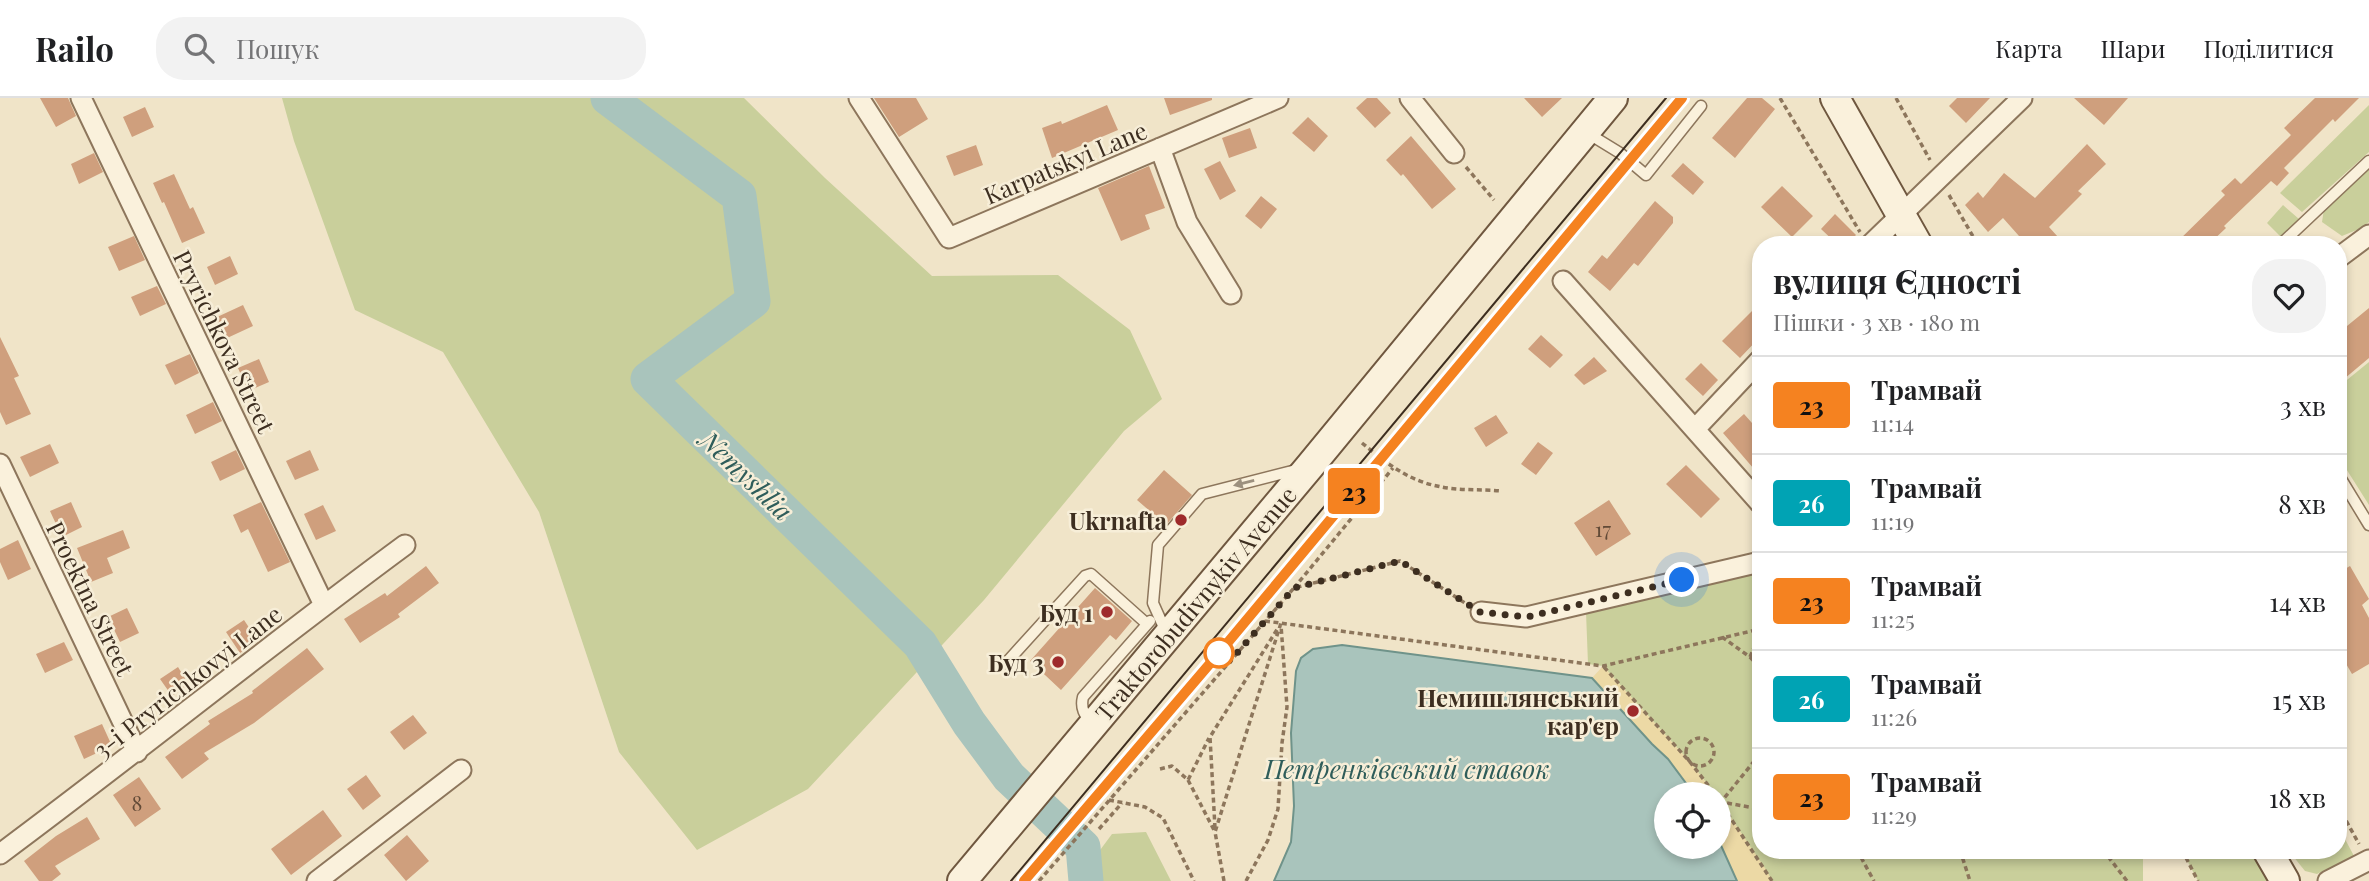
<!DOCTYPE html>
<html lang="uk">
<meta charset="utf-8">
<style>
:root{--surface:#fff;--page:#f2f2f2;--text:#202124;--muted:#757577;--line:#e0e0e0}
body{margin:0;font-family:"Playfair Display",serif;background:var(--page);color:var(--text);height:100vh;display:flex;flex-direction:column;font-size:26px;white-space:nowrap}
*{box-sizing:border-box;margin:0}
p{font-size:23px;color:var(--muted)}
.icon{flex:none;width:38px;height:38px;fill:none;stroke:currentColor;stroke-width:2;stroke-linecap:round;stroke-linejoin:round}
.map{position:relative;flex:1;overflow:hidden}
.details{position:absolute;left:1752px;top:138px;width:595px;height:623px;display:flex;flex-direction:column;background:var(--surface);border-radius:28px;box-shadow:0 4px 10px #0003}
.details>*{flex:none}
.badge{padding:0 14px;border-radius:5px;font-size:24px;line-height:46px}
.controls{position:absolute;left:1654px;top:684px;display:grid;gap:14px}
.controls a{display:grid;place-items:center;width:77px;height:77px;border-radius:50%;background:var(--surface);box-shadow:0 4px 10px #0003;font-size:35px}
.you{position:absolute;width:35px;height:35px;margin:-18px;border:5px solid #fff;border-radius:50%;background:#1a73e8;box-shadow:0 0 0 10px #1a73e833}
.map>.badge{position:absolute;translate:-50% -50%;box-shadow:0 0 0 4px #fff}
.round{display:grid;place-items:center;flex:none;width:74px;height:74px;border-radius:28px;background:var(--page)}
.headline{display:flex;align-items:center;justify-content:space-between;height:119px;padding:0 21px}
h1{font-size:33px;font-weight:700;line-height:52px}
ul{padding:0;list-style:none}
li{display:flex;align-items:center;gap:21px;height:98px;padding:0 21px;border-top:2px solid var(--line)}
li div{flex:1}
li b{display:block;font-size:26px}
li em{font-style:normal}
li .badge{min-width:77px;font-weight:700;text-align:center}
header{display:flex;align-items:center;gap:42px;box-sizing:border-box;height:98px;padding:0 35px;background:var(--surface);border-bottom:2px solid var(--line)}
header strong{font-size:33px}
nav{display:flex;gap:38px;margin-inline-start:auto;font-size:24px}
.search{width:490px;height:63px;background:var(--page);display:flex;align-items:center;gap:18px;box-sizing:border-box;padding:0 24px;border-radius:28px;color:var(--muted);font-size:26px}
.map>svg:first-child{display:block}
.green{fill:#c9cf9b}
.sand{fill:#ecd9a5}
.water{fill:#a9c4bc;stroke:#6f938a;stroke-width:2}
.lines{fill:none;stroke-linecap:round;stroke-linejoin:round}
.river{stroke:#a9c4bc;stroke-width:35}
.building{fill:#cf9f7d}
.lane-casing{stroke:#8d765c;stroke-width:13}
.street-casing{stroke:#8d765c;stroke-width:23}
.secondary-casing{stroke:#6f573f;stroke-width:32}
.path{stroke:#8d765c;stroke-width:3.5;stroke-dasharray:5 3.5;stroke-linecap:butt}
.lane{stroke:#faf1dc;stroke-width:10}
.street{stroke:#faf1dc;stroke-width:19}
.secondary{stroke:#faf1dc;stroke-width:28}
.tram{stroke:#3d2e20;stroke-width:2}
.oneway{fill:#9c907e}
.line-casing{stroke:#fff;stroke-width:16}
.line{stroke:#f58220;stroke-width:10}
.walk{stroke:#3d2e20;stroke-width:7;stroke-dasharray:0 12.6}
.poi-dot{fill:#9e2a2b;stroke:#f7eed8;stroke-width:2.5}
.stop-dot{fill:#fff;stroke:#f58220;stroke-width:3.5}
.labels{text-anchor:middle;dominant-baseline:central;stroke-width:5;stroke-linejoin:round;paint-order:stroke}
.number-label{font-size:21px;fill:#624a37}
.street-label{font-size:24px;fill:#3d2e20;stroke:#f7eed8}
.poi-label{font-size:24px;font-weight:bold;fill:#3d2e20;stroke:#f7eed8;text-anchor:end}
.water-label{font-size:26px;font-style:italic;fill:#2f5d5a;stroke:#f7eed8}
</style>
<header>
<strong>Railo</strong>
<div class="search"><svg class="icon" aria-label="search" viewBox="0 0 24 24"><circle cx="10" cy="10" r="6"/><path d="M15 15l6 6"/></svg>Пошук</div>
<nav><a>Карта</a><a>Шари</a><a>Поділитися</a></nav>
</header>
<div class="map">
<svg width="2369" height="783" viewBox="0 0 2369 783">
<rect width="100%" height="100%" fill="#f0e4c8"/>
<path class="green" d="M282 0H744L825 80 932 178 1058 177 1130 232 1162 301 1124 333 984 502 808 691 697 752 619 654 539 414 443 254 355 212 294 43Z
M2369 7V54L2302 114 2280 95Z
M2369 69V124L2359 131 2342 138 2322 124 2324 111Z
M2283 107 2299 121 2282 140 2267 125Z
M2369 264V407L2338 358V282L2342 286Z
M1760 471V752L2143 753V783H1772L1719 701 1718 696H1715L1690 664 1603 568 1588 566 1586 514Z
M2338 728 2354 758 2317 776 2305 773 2289 753 2338 752Z
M1146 734 1171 783H1073L1086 771 1112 736Z
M2182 753H2269L2286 783H2198Z"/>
<path class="sand" d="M1603 568 1690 664 1715 696H1694L1668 661 1652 646 1592 580Z
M1718 701 1767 773 1772 783H1737L1719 743Z"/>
<path class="water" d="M1342 547 1592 580 1652 646 1668 661 1694 696H1666V749H1718L1719 743 1737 783H1274L1291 744 1294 708 1291 635 1296 573 1301 560 1313 551Z"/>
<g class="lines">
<path class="river" d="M608 0 739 98 753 203 648 281 920 546 969 625 1009 679 1083 749 1086 783"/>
</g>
<path class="building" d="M40 0H68L76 18 56 29Z
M874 0H916L928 21 899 39Z
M1164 0H1212V2L1170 17Z
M1367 0H1377L1391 15 1375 30 1356 10Z
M1524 0H1562L1542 19Z
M1747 0H1762L1775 11 1735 60 1712 40Z
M1957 0H1990L1966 25 1949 8Z
M2074 0H2128L2104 27Z
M2315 0H2359L2335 24 2333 21 2284 70 2289 75 2277 88 2271 83 2224 128 2226 130 2208 147H2174L2225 97 2221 93 2235 80 2241 86 2291 37 2284 30Z
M1107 7 1118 32 1052 60 1042 30 1061 23 1062 26Z
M145 9 154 29 132 39 123 19Z
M1308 19 1328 38 1314 54 1292 35Z
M1250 30 1257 50 1229 60 1222 40Z
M1411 38 1456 91 1432 111 1403 76 1401 78 1386 62Z
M2087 46 2106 66 2078 93 2082 96 2049 129 2058 139 2049 147H2027L2003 120 1988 134 1965 107 1978 94 1983 100 2004 75 2035 100Z
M976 47 983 67 954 78 946 58Z
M94 55 103 74 79 86 71 66Z
M1220 63 1236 93 1220 102 1204 71Z
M1683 65 1704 84 1693 97 1671 78Z
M1149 68 1165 110 1145 117 1150 131 1121 143 1098 90Z
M174 76 190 111 193 109 205 135 182 145 164 104 162 105 153 85Z
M1782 88 1813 118 1792 139 1761 109Z
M1261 98 1277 111 1261 131 1245 118Z
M1655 103 1673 119V125L1638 168 1634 165 1610 193 1588 174 1602 157 1607 161Z
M1835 116 1856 137 1846 147H1838L1821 131Z
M134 138 145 162 119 173 108 149Z
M230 158 238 176 215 187 207 169Z
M157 188 166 206 140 218 131 199Z
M1760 205V239L1740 260 1722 243Z
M243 207 253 228 225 241 215 220Z
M2369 210V260L2338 286V216L2347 228Z
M1541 237 1563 257 1550 270 1528 251Z
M0 239 19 278 14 280 31 316 6 327 0 314Z
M190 256 199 275 175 287 165 267Z
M1594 259 1607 273 1584 287 1574 277Z
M259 261 269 284 248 293 238 270Z
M1701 265 1718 282 1703 298 1685 281Z
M213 304 222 323 195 336 186 317Z
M1744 316 1760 334V378L1723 335Z
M1496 317 1508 335 1486 349 1474 330Z
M1538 344 1553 355 1536 377 1521 366Z
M50 346 59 365 30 379 20 359Z
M236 352 245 371 220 383 211 364Z
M310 352 319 372 295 382 286 363Z
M1686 367 1720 401 1701 420 1666 386Z
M1164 372 1192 397 1166 427 1137 402Z
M1609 402 1631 436 1596 458 1574 425Z
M71 404 82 429 62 439 50 413Z
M261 404 290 464 268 474 248 431 241 435 233 417Z
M323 407 336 433 316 442 304 416Z
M123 432 130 450 107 460 113 475 91 484 77 450Z
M18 442 31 471 8 482 0 464V451Z
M426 468 439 485 398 516 400 519 360 545 344 521 385 495 387 498Z
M2350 468 2369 501 2362 507 2369 520V566L2352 576 2338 552V475Z
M1095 490 1132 523 1116 542 1110 537 1061 592 1030 563Z
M127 510 139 535 120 544 108 519Z
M244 522 258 543 240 555 226 534Z
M64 544 73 562 45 575 36 556Z
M307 550 324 571 254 625 204 655 209 661 182 681 165 659 210 626 208 623 253 595 252 593Z
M178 569 189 587 172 598 160 581Z
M413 617 427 635 404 652 390 634Z
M102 626 112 648 84 661 74 638Z
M366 677 381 698 363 712 347 691Z
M139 679 161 711 135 729 113 697Z
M323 712 342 738 291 777 271 751Z
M87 719 100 741 55 768 61 776 52 783H39L24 763 56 738Z
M407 737 429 763 406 783 384 757Z"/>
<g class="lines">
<g class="lane-casing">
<path id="lane" d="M1589 36 1620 55 1646 77 1701 8
M2280 147 2369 63
M2338 376 2369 427
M1166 534 1153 505 1158 447 1202 396 1296 372
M1006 565 1085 478 1091 476 1147 526
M1092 626C1085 617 1080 611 1083 599L1150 523"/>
</g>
<g class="street-casing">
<path id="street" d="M81 0 324 507
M859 0 949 140 1278 0
M1410 0 1454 55
M1160 50 1187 124 1231 196
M1870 147 2022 0
M2338 160 2369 137
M1563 183 1760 405
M1695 331 1760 262
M0 366 137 654
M1481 514 1526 519 1760 464
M0 756C136 655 268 548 405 447
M317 783 461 672
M2328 783 2369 762"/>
</g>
<g class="secondary-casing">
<path id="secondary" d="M1835 0 1918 147
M2267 752 2285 783
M962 783 1310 368 1613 0"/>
</g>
<path class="path" d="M1780 0 1860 134
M1896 0 1930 62
M1466 69 1494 102
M1949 97 1978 147
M1362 345C1385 364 1407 382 1437 388 1457 393 1481 391 1502 393
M1294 490 1393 370
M1265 523 1603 568 1760 531
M1722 539 1750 559 1760 570
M1750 559 1760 535
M1604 569 1690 664 1715 696
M1686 654a14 14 0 1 1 28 0a14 14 0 1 1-28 0Z
M1760 656 1721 704 1760 711
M1160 671 1172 668 1188 682 1209 640
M1188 682 1214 732
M1718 701 1772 783
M1109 702 1145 709 1163 720 1194 783
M2338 708 2359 746
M1215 730 1210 639 1278 530
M1099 731 1122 705
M1857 752 1874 783
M1960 752 1970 783
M2103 752 2127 783
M2182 752 2198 783
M1039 783 1294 490 1400 463 1465 505
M1224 783 1215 734 1281 525
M1246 783 1268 742 1278 711 1282 645 1287 609 1281 527"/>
<use href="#lane" class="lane"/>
<use href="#street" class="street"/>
<use href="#secondary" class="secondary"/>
<path class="tram" d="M1011 783 1666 0
M1025 783 1219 555 1682 0"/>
</g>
<defs><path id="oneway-solid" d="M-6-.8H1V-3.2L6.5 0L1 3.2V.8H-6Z" transform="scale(1.75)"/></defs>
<use class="oneway" href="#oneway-solid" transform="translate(1244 385) rotate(166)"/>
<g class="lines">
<g class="line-casing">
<path id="line" d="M1024 783 1219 555 1682 0"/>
</g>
<use href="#line" class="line"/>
<path class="walk" d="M1219 555 1230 563 1294 490 1400 463 1480 514 1527 519 1682 482"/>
</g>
<g class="poi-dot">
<circle cx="1181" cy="422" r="7"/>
<circle cx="1107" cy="514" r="7"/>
<circle cx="1058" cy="564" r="7"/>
<circle cx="1633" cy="613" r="7"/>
</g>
<circle class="stop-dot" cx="1219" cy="555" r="14"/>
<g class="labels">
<g class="number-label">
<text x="1603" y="430">17</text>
<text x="137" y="704">8</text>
</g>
<g class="street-label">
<text transform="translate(1065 64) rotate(-23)">Karpatskyi Lane</text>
<text transform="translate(225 243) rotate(64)">Pryrichkova Street</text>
<text transform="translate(91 500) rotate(64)">Proektna Street</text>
<text transform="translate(1195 505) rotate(-50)">Traktorobudivnykiv Avenue</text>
<text transform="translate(187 583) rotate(-38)">3-i Pryrichkovyi Lane</text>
</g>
<g class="poi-label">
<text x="1167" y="422">Ukrnafta</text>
<text x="1093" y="514">Буд 1</text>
<text x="1044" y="564">Буд 3</text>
<text x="1619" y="599">Немишлянський<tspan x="1619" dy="28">кар'єр</tspan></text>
</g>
<g class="water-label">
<text transform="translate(747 377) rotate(44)">Nemyshlia</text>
<text x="1407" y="670">Петренківський ставок</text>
</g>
</g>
</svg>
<div class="controls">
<a><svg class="icon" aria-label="locate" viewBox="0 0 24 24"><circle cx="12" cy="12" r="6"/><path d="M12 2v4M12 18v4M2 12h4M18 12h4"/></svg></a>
</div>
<div class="you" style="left:1682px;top:482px"></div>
<b class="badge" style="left:1354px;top:393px;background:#f58220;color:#111">23</b>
<section class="details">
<div class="headline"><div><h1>вулиця Єдності</h1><p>Пішки · 3 хв · 180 m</p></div><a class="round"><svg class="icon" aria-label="heart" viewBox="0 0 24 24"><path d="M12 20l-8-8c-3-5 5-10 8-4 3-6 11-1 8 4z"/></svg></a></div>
<ul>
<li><span class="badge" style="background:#f58220;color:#111">23</span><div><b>Трамвай</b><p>11:14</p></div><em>3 хв</em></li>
<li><span class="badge" style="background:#00a3b4;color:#fff">26</span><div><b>Трамвай</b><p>11:19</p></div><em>8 хв</em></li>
<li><span class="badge" style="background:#f58220;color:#111">23</span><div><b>Трамвай</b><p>11:25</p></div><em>14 хв</em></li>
<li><span class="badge" style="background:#00a3b4;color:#fff">26</span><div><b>Трамвай</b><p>11:26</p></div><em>15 хв</em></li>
<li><span class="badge" style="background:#f58220;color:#111">23</span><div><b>Трамвай</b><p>11:29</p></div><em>18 хв</em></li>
</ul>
</section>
</div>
